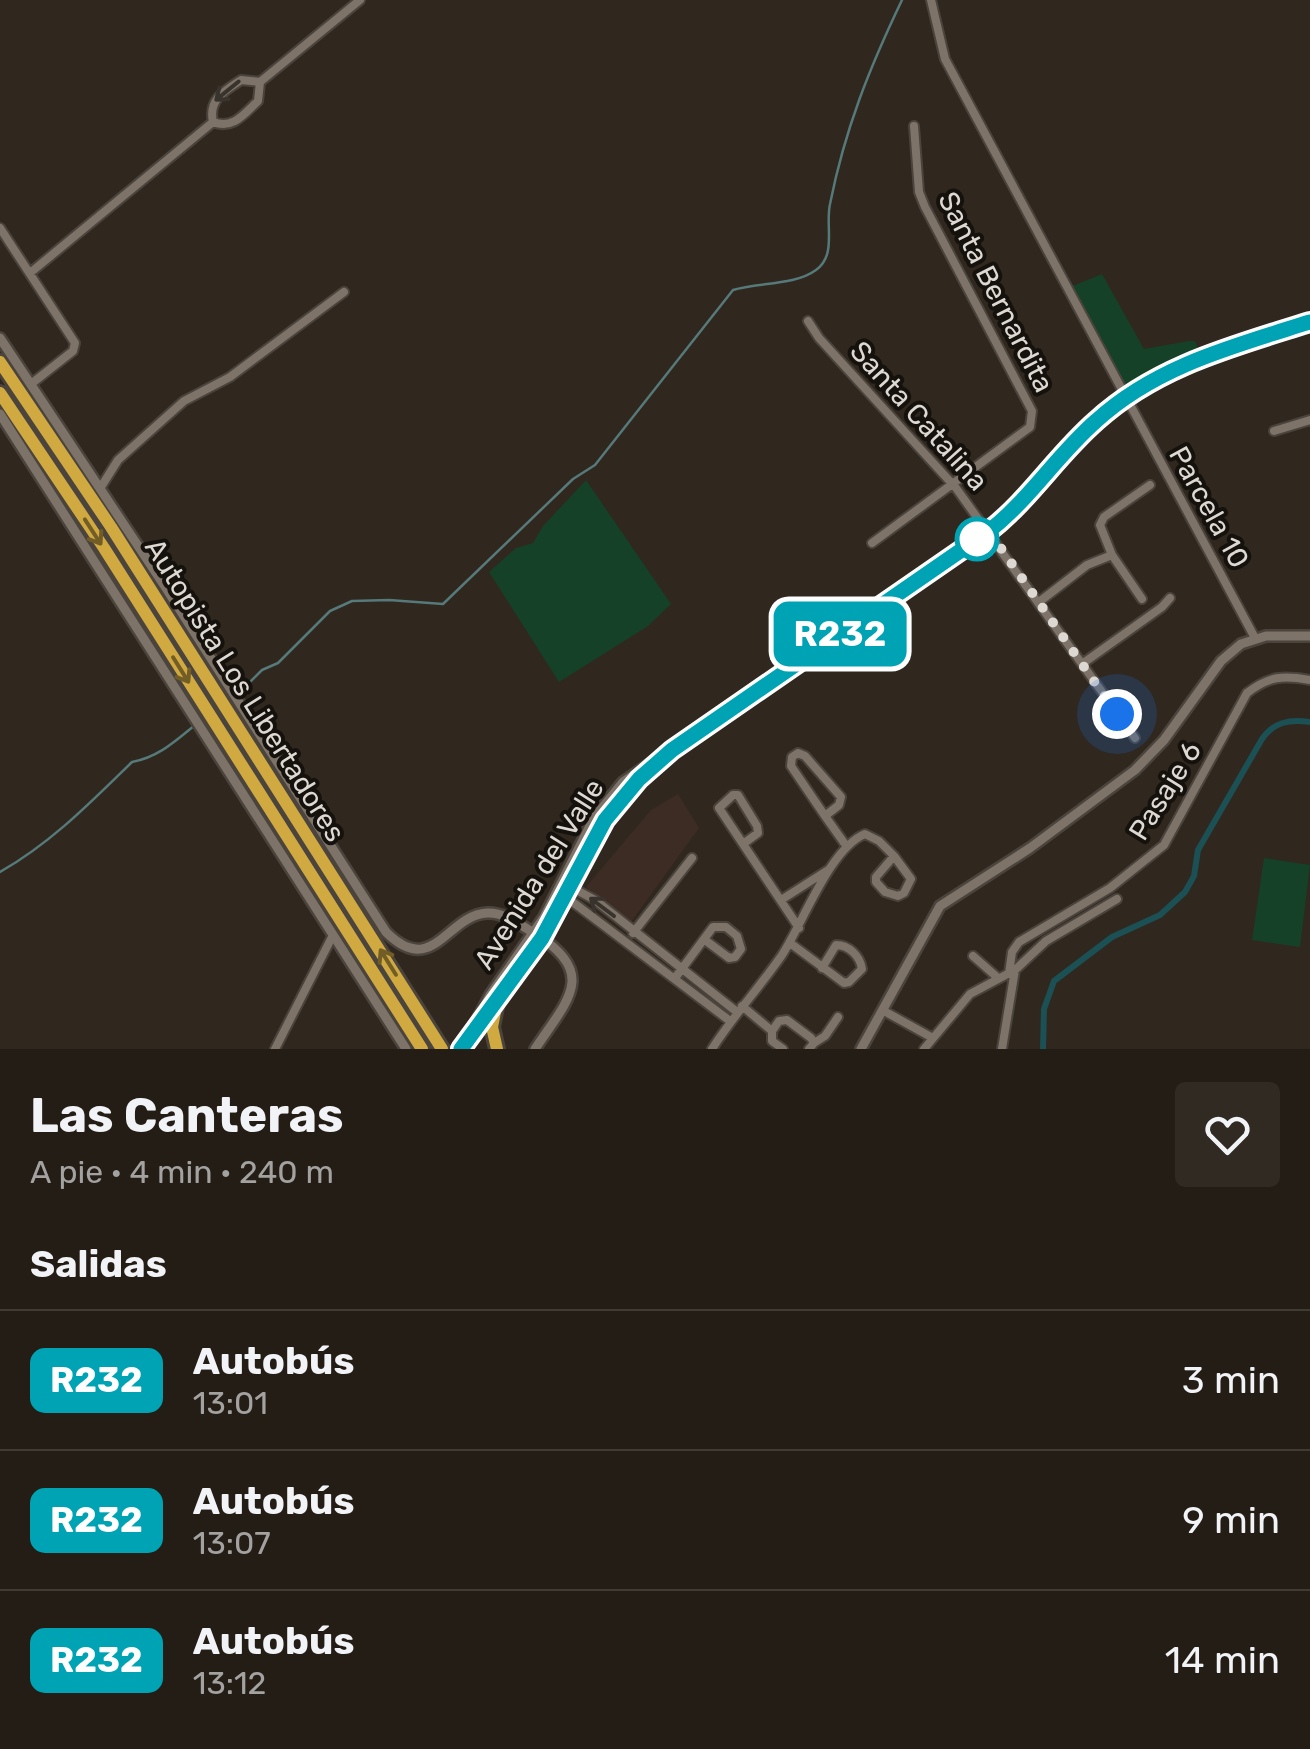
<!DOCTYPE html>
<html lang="es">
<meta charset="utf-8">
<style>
:root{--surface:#241d16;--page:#302a23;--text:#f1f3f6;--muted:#a3a2a1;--line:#413b35}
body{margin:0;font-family:Rubik,sans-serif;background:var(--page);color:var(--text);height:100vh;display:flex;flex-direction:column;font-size:38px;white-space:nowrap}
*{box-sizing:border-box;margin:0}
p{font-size:32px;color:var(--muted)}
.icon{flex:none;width:55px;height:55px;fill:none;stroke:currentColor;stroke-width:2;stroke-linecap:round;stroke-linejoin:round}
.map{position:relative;height:1049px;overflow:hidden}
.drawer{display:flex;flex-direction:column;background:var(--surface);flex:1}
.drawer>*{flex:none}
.badge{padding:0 20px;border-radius:15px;font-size:35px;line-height:65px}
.you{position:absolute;width:50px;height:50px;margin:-25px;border:8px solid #fff;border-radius:50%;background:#1a73e8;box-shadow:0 0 0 15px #1a73e833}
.map>.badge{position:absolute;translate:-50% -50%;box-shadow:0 0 0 5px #fff}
h2{padding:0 30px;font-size:38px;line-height:90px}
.round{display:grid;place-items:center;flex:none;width:105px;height:105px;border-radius:10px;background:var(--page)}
.overview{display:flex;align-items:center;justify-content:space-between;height:170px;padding:0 30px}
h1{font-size:48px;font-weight:700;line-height:75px}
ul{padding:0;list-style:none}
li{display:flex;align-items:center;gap:30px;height:140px;padding:0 30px;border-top:2px solid var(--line)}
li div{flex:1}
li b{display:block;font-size:38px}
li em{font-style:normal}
li .badge{min-width:110px;font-weight:700;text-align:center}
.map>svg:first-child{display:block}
.commercial{fill:#3d2c23}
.green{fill:#164129}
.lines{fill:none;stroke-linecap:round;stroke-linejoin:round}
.stream{stroke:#56797a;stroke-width:2.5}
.canal{stroke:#1b5054;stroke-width:6}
.minor-casing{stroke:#4b443d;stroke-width:12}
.tertiary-casing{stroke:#4b443d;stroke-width:14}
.motorway-casing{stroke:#4b443d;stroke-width:18}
.minor{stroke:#7d7368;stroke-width:8}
.tertiary{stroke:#7d7368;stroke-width:9}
.motorway{stroke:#d0a940;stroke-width:12}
.oneway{stroke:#39332d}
.oneway2{stroke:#725d26}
.line-casing{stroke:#fff;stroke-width:22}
.line{stroke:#00a3b4;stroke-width:15}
.walk{stroke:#ded8d2;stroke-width:10;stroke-dasharray:0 18}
.stop-dot{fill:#fff;stroke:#00a3b4;stroke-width:5}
.labels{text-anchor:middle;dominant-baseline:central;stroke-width:8;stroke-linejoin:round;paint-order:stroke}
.street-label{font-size:28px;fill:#ded8d2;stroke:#15110d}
</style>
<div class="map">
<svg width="1310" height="1049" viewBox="0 0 1310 1049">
<rect width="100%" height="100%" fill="#30271e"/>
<path class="commercial" d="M678 794 699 828 631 922 586 887 651 810Z"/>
<path class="green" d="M1102 274 1144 349 1188 341H1195L1199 352 1123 387 1070 287Z
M586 480 671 604 648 626 559 682 489 572 516 548 533 543 543 526Z
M1264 858 1310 865 1300 947 1252 940Z"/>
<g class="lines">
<path class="stream" d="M239 693 262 670 278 663 330 611 352 601 389 600 443 604 573 479 595 465 733 290C758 282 794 286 816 270 837 255 825 226 830 204 845 129 869 69 902 0
M0 872C51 843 90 803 132 762 163 756 180 736 204 718"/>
<path class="canal" d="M1043 1049 1044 1009 1054 981 1112 937 1160 915 1185 892 1194 876 1198 850 1262 739C1274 722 1289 719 1310 722"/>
<g class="minor-casing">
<path id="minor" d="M931 0 945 59 1255 638
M260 82 360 0
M213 122C208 100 224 91 241 80L260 82
M213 122C233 130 244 114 258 101L260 82
M0 228 75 343 73 351 31 384
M30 273 213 122
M808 321 819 338 956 488 1135 738
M1274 431 1310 420
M101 487 118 460 184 401 230 377 344 292
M872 543 1030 427 1032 411 925 207 919 192 914 126
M1142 599 1112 555 1100 525 1104 517 1150 485
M1039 602 1087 565 1112 555
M1082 664 1162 607 1170 598
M798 753 805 756 841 797 839 805 825 816 791 766 792 757Z
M825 816 847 847
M743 844 758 833 757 826 738 795H733L719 808 799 928
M894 856 911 879 904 893 898 896 885 892 876 882V877Z
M569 886 595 900 737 1012
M562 894 730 1021
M781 900 828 870
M633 933 692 858
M790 943 844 983 849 982 862 969C860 956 849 945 836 945L822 968
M973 956 998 978
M1009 974 1012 952 1019 942 1110 888 1164 845 1247 693C1269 676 1283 675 1310 680
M675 978 713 927H726L737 936 741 949 735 957 729 958 705 940
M742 1006 772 1031V1041L783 1049
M884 1011 931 1037
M772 1031 779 1021 787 1020 811 1038 814 1043 809 1049
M814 1043 825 1036 838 1017
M275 1049 333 935
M712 1049C733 1016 760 987 782 955 803 923 830 848 865 834L879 841 894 856
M924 1049 970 994 1015 970 1046 941 1117 899
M1002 1049 1015 970"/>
</g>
<g class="tertiary-casing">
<path id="tertiary" d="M0 338 164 585 386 932C433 979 447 915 487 913 505 912 522 926 537 935 599 974 566 1002 535 1049
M0 414 406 1049
M477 1028C510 989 540 944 564 899 592 849 611 803 655 765
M466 1041 490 995 544 917 594 818 623 782 989 531C1028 500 1054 459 1090 426 1152 368 1231 347 1310 322
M861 1049 940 906 1030 848 1135 770 1164 740 1221 661 1241 644 1266 636H1310"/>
</g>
<g class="motorway-casing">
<path id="motorway" d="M0 362 111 527 442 1049
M0 393 104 548 422 1049
M497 1002 492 1027 497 1049"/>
</g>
<use href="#minor" class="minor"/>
<use href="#tertiary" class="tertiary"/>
<use href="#motorway" class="motorway"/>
</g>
<defs><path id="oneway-shaft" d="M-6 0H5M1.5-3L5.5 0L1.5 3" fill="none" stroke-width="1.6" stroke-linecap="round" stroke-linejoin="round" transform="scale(2.5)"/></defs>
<g class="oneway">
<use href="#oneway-shaft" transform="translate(227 91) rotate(141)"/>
<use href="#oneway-shaft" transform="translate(602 907) rotate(-143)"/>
</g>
<g class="oneway2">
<use href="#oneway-shaft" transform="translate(93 532) rotate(57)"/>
<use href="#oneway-shaft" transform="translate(181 670) rotate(58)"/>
<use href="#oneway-shaft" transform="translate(388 962) rotate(-122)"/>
</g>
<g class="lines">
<g class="line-casing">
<path id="line" d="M461 1049 542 938 605 820 639 779 672 750 989 531C1030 499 1057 455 1096 421 1156 366 1234 346 1310 322"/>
</g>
<use href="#line" class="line"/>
<path class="walk" d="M977 539 989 531 1117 714"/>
</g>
<circle class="stop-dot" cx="977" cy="539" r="20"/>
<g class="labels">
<g class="street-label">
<text transform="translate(996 292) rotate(63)">Santa Bernardita</text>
<text transform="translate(919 416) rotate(48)">Santa Catalina</text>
<text transform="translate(1209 507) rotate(61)">Parcela 10</text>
<text transform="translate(245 690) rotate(58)">Autopista Los Libertadores</text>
<text transform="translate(1165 791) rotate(-58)">Pasaje 6</text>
<text transform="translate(539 874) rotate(-58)">Avenida del Valle</text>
</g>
</g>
</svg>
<div class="you" style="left:1117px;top:714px"></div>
<b class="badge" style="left:840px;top:634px;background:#00a3b4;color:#fff">R232</b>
</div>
<section class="drawer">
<div class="overview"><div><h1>Las Canteras</h1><p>A pie · 4 min · 240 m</p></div><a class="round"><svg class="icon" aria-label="heart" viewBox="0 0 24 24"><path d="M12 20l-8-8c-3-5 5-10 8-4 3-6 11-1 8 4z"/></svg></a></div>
<h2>Salidas</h2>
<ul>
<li><span class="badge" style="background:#00a3b4;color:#fff">R232</span><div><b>Autobús</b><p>13:01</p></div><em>3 min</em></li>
<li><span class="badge" style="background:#00a3b4;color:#fff">R232</span><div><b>Autobús</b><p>13:07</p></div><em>9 min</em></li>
<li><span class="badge" style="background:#00a3b4;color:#fff">R232</span><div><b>Autobús</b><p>13:12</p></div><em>14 min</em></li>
</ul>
</section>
